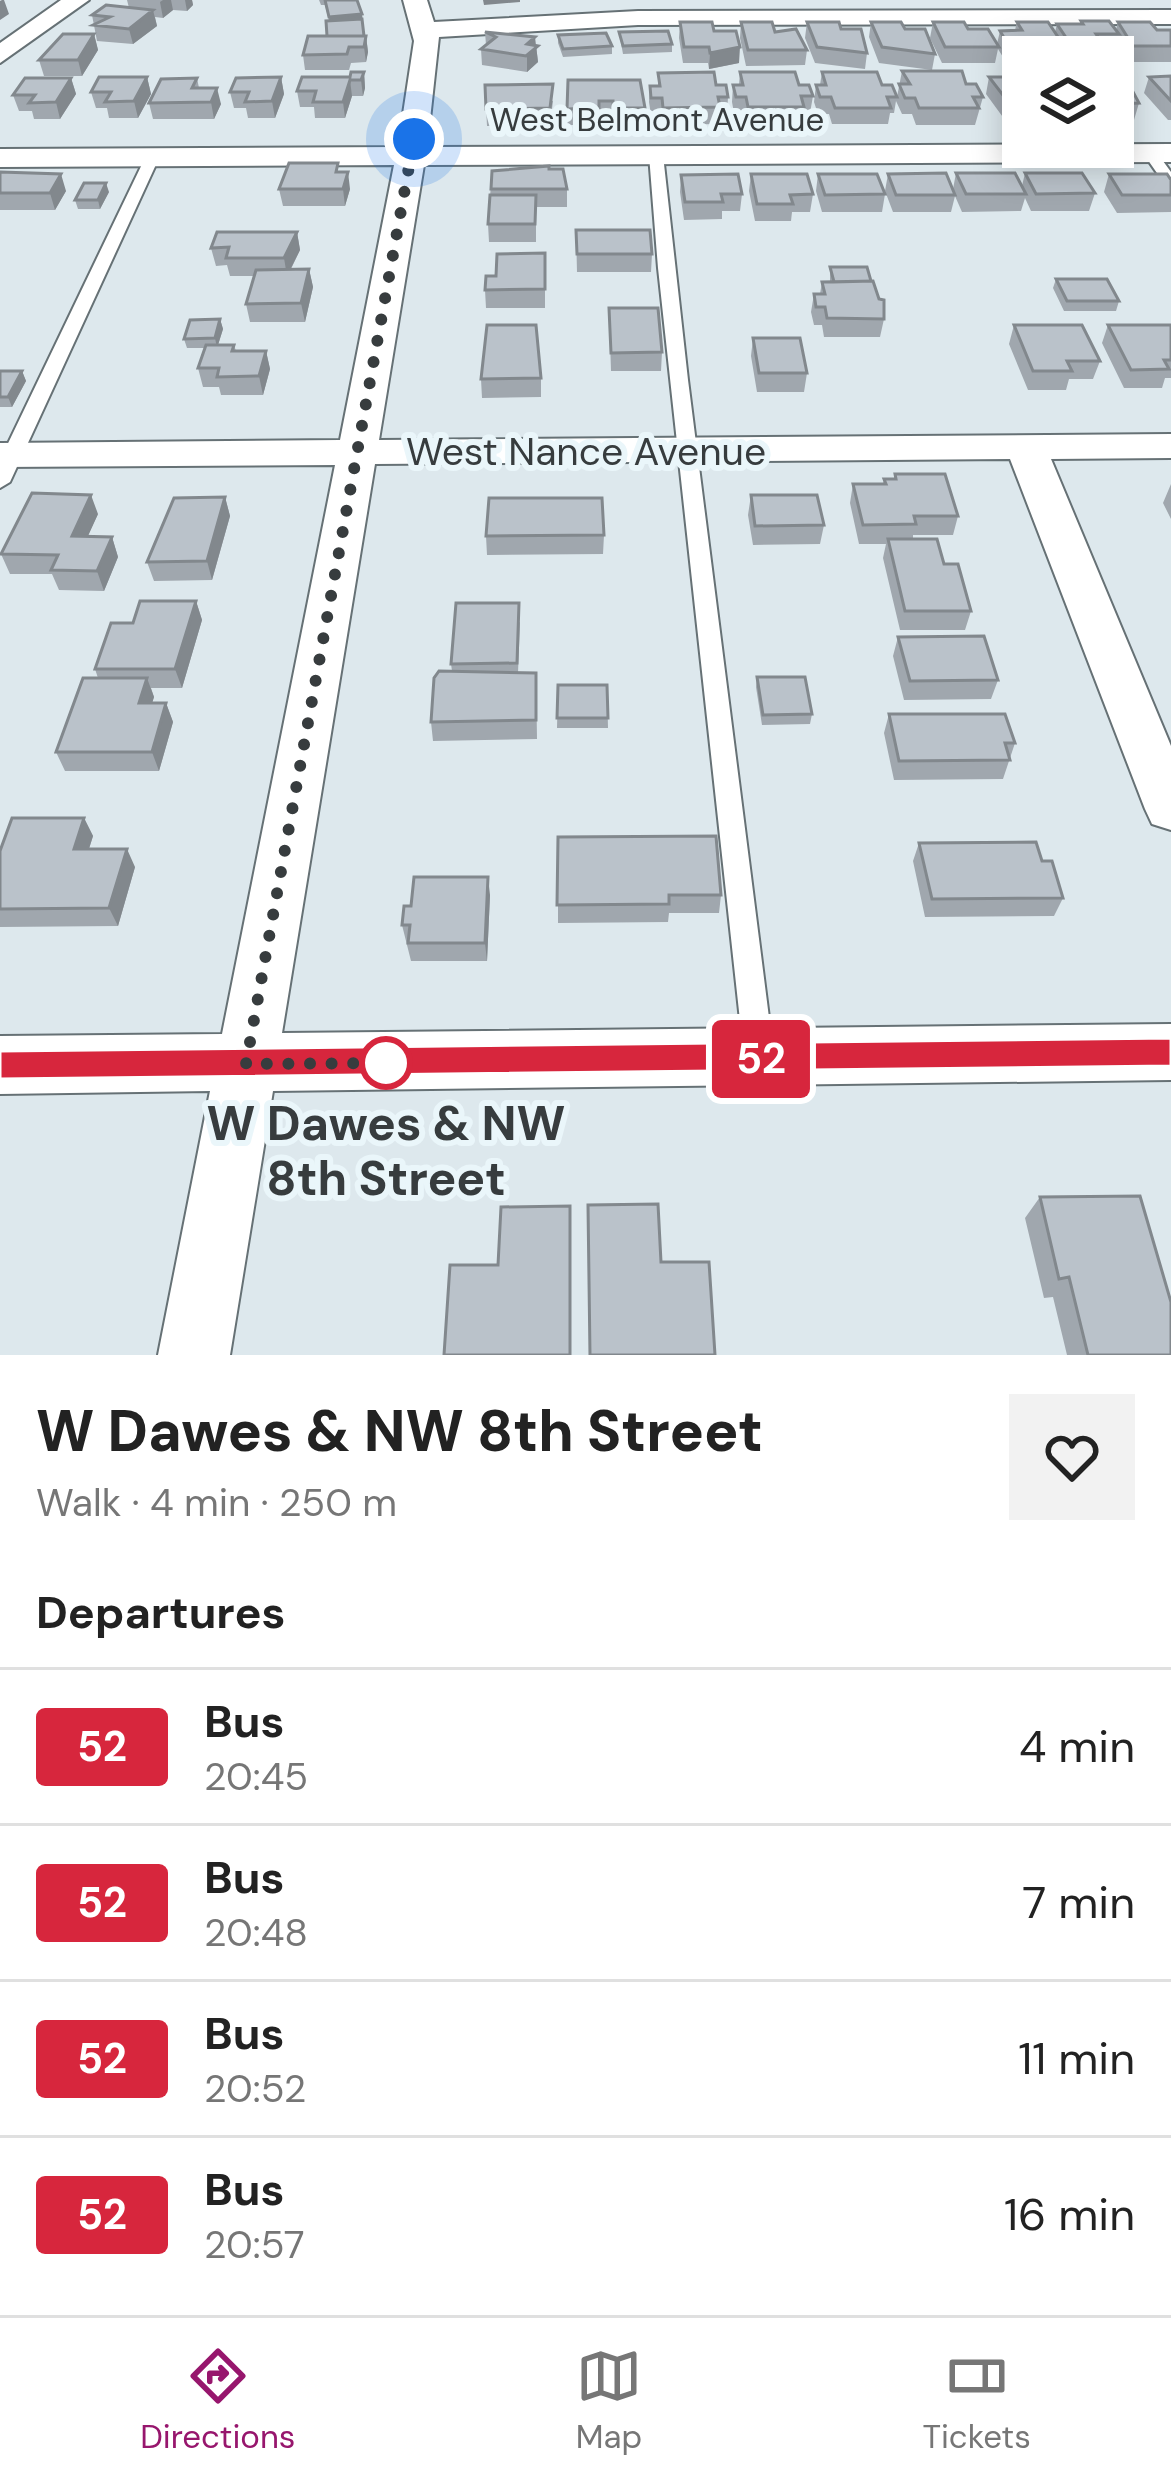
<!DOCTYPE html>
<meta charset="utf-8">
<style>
:root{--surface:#fff;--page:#f2f2f2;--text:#222;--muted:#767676;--line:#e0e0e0;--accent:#97166d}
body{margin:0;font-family:"DM Sans",sans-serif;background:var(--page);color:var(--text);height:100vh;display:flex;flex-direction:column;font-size:45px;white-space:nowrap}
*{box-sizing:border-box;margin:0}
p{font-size:39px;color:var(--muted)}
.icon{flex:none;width:66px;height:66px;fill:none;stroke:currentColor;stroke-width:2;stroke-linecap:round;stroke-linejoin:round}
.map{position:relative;height:1355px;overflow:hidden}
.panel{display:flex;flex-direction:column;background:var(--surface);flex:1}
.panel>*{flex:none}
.badge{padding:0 24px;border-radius:9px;font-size:42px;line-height:78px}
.controls{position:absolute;left:1002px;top:36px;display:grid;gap:24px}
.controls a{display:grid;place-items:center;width:132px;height:132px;border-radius:0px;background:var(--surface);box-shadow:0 6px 30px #0003;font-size:60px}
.you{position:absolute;width:60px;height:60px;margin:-30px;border:9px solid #fff;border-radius:50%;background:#1a73e8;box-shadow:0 0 0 18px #1a73e833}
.map>.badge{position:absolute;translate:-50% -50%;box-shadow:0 0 0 6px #fff}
h2{padding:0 36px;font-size:45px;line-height:108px}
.round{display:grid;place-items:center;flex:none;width:126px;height:126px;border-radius:0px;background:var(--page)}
.summary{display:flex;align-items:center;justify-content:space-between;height:204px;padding:0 36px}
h1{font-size:57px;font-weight:800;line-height:90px}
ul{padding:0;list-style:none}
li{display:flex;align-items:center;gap:36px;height:156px;padding:0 36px;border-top:3px solid var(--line)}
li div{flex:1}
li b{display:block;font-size:45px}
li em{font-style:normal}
li .badge{min-width:132px;font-weight:700;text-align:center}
.tab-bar{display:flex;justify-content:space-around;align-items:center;height:168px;border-top:3px solid var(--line);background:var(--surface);font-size:33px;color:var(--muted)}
.tab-bar a{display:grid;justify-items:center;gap:6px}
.tab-bar .selected{color:var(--accent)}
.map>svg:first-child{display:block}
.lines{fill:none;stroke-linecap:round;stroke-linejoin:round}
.lane-casing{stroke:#667175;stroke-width:4}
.street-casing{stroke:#667175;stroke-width:4}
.lane{fill:#fff;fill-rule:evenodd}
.street{fill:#fff;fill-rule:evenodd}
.wall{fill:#a0a7ae}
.shaded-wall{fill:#82888d}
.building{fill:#bac2ca;stroke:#82888d;stroke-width:3}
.line{fill:#d7263d;stroke:#fff;stroke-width:3}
.walk{stroke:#373c3e;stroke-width:12;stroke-dasharray:0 21.6}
.stop-dot{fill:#fff;stroke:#d7263d;stroke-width:6}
.labels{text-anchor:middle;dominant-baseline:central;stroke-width:12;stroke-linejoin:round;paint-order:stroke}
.far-street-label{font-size:33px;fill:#373c3e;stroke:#eaf6fa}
.street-label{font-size:39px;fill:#373c3e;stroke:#eaf6fa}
.near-stop-label{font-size:48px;font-weight:bold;fill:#373c3e;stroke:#eaf6fa}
</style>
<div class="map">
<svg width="1171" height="1355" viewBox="0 0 1171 1355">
<rect width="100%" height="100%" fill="#dde8ed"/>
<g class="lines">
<g class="lane-casing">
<path id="lane" d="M1150 149 1155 150 1171 172V188L1166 186 1143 153Z
M656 151 663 155 688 380 774 1057 770 1067 759 1071 748 1067 744 1057 658 268 649 155Z
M152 154 159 158 10 482 0 488V460L145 158Z"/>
</g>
<g class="street-casing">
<path id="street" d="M61 0H89L0 63V43Z
M403 0H427L434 22 638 11 1171 10V24L638 25 439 37 427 147 1171 144V162L424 165 379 440 1171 434V458L1051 459 1171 746V830L1152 824 1145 809 1010 459 375 464 282 1033 1171 1024V1080L273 1091 230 1355H158L210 1091 0 1094V1036L222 1034 335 465 0 467V443L340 440 394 165 0 167V149L398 147 414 41Z"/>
</g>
<use href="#lane" class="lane"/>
<use href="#street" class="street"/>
</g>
<path class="wall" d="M127 0H192L193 5 187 11 173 10 163 18 155 17 157 26 133 44 97 41 92 15 129 8Z
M319 0H357L364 36H366L368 52 366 62 351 63 349 70H305L303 55 327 36 329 21 325 5H321Z
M1081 21 1116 30 1118 22 1157 30H1171V62H1129L1116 42 1114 50H1105L1103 57H1064L1062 54 1061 57H1023V62H1006L998 49 995 63H942L930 38 933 22 968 29 997 44 1000 31 1015 30 1017 22 1055 32 1057 24H1080Z
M680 22 714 31 739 63 709 69 708 63H683L679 38Z
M741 22 775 32 807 50 805 65 746 66 740 38Z
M807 22 841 29 867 53 865 69 815 63 805 38Z
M871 22 905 29 935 54 932 70 879 63 869 37Z
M485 32 536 45 538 62 527 72 482 65 481 49 486 45Z
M619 32 672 44V52L623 54Z
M94 34 98 50 82 76H44L39 60Z
M558 35 612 46V54L563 57 558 43Z
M902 71 966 84 983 97 975 125H916L912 114H902L896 101 894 113H890L888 124H832L829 114H818L814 102 816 85H820L822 72 882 85 897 97Z
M364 72 365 88 363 96H352L345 118H315L314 107H300L297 91Z
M740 72 799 85 813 96 810 113H803L802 123 747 124 745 113H734L732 102 733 85H739Z
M658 73 728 97 727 114H720L719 124 662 125 661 115H651L649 102 650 86H658Z
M1171 76V120H1168L1144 93 1149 77Z
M147 77 151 94 138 118H109L107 108H96L91 92Z
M281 77 284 94 275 118H248L246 108H234L230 92Z
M989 77H1023V120H1005L986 94Z
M1113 77 1139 103 1134 120H1113Z
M71 78 76 94 60 119H34L32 111H19L13 95Z
M197 78 199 88 221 104 214 119H153L149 103Z
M568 80 645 108V124H613L612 117H599V125H567Z
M485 85 553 101 550 125 487 126Z
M549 169 567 189V207H536V242H489L488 224 492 171Z
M0 172 66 191 55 210H0Z
M956 173 1022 186 1025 173 1095 193 1089 211H1031L1025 198 1021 211 962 212 955 196 951 212H893L885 191 888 174 953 189Z
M751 174 813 194 810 212H792L791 221H755L749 191Z
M818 174 885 194 882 212H822L816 191Z
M1109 174 1171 180V212L1117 213 1104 192Z
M681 175 742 194 740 211H722V219L684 220 680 192Z
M279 189H350L345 206H283Z
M109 192 100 209H78L75 200Z
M576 230 652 254 651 272H577Z
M297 232 300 250 291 269H309L313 287 305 322H250L246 304 254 276H230L227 265 216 266 211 248Z
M545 253V308H486L485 290 496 276Z
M830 267 884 319 880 337H824L822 325H814L811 312 814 294H820L822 282H830Z
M1056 279 1119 301 1116 311H1064L1053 288Z
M609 308 662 352 661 371H611Z
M220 319 223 329 218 345H234L236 351H266L270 369 263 395H221L219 387H203L198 368 205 348H187L184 339Z
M1014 325 1100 361 1093 379H1069L1066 390H1028L1009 344Z
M1108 325H1171V378H1165L1162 388H1124L1102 343Z
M753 338 807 373 804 392H757L751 356Z
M0 371H22L26 381 12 407H0Z
M541 378V397L482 398 481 379Z
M895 474 958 516 953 535H913V539L944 564 971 611 965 630H900L883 558 886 544H859L850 503 853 484H883L884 479H894Z
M1171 484V519L1163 503Z
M751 495 824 525 820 544 753 545 748 515Z
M225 497 230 516 212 580 154 581 147 562Z
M98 514 87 537H112L118 557 104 591 59 590 52 574H10L1 554Z
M604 535 603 554 487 555 486 536Z
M196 601 202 620 182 688H151L154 697 152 703H166L173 722 159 771H65L56 752 98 678 95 669 133 623Z
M520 622 518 673H536L537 739 433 741 431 722 452 671 451 664Z
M898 637 998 680 991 699 904 700 893 656Z
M757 677 812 714 810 724 762 725 756 687Z
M558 685H607L608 728H557Z
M889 714 1015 743 1003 779 894 780 884 733Z
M84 818 93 836 89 849 135 867 118 926 0 927V851Z
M558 837 721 895 719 913H669L668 922 558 923Z
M919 843 1042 861 1063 898 1054 916 925 917 913 861Z
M490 895 487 961H411L402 925Z
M1040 1197 1171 1355H1067L1053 1297 1044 1298 1025 1218Z"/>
<path class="shaded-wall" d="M2 0H4L9 14 0 20V1Z
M163 0H171L173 10 163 18 160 2Z
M185 0H192L193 5 187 11Z
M483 0H520V2L484 5Z
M153 10 157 26 133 44 129 29Z
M362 14 363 22 330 25 329 17Z
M94 34 98 50 82 76 78 60Z
M366 36 368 52 366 62 364 47Z
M535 37 538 62 527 72V44Z
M740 47 739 63 709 69 710 53Z
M364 72 365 88 363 96 361 80Z
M147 77 151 94 138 118 134 101Z
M281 77 284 94 275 118 272 101Z
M71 78 76 94 60 119 56 102Z
M350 80 352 96 345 118 343 102Z
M217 88 221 104 214 119 211 102Z
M348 172 350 189 345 206 343 189Z
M61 174 66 191 55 210 50 193Z
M106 183 109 192 100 209 98 200Z
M297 232 300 250 287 276 284 258Z
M309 269 313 287 305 322 301 303Z
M220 319 223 329 217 348 215 338Z
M266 351 270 369 263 395 259 376Z
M22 371 26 381 12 407 8 397Z
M91 495 98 514 79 556 72 536Z
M225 497 230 516 212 580 207 561Z
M112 537 118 557 104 591 97 571Z
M196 601 202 620 182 688 175 669Z
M147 678 154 697 146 722 139 703Z
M166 703 173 722 159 771 152 752Z
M84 818 93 836 83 867 74 849Z
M127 849 135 867 118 926 109 908Z
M488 877 490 895 487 961 485 943Z"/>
<path class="building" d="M325 0H357L362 14 329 17Z
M106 5 153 10 129 29 93 25 110 17 92 15Z
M362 19 364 36H327L326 21Z
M1081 21H1109L1119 34H1096L1106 48H1073L1057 24H1083Z
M680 22H712L714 31H736L740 47 710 53 709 47H684Z
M741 22H772L775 32 796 29 807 50H748Z
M807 22H839L841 29H861L867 53 817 47Z
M871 22H901L905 29H925L935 54 882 47Z
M933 22H964L968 29H988L999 47H945Z
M1017 22H1048L1064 46H1009L1000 31 1022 30Z
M1118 22H1150L1157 30H1171V46H1133Z
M668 31 672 44 623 46 619 32Z
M485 32 535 37 527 44 538 46 526 56 481 49 496 37Z
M606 33 612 46 563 49 558 35Z
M63 34H94L78 60H39Z
M308 36H366L364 47H349L347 54 303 55Z
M902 71H962L966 84H976L983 97H973L979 108H919L915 98H905L899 84H910Z
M351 72H364L361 80H350L343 102H313L316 91H297L302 77H350Z
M714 72 716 85H726L728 97H718L720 107 663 108 662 98H651L650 86H660L658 73Z
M740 72H795L799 85H809L813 96H801L804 107H748L746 97H736L733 85H743Z
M822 72H877L882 85H892L897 97H887L891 108H835L831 97H820L816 85H826Z
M1171 76V101L1149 77Z
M99 77H147L134 101 105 102 111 92H91Z
M281 77 272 101 245 102 249 92H230L236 78Z
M989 77H1023V103H1009Z
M1113 77H1125L1139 103 1113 104Z
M25 78H71L56 102 29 103 35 95H13Z
M197 78 192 88H217L211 102 149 103 161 79Z
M568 80H640L645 108H613V101H599V108L567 109Z
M553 84 550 108 486 109 485 85Z
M289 163H338L336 172H348L343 189H279Z
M549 166V169H563L567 189H491L492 171Z
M0 172 61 174 50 193H0Z
M946 173 955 195H896L888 174Z
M956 173H1015L1026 194H966Z
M1025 173H1082L1095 193 1036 194Z
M738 174 742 194H721L723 202H685L681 175Z
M751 174H807L813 194 790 195 793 204H757Z
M818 174H877L885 194 825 195Z
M1109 174H1167L1171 180V195H1122Z
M84 183H106L98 200H75Z
M490 195H536L535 224H488Z
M576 230H650L652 254H577Z
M217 232H297L284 258H226L229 247 211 248Z
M545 253V289L485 290 486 276H496L497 254Z
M830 267H867L871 281 834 282Z
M309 269 301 303 246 304 256 270Z
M1056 279H1107L1119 301H1067Z
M873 281 879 299 884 300V319L827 318 825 307H816L814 294H825L822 282Z
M609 308H658L662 352 611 353Z
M220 319 215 338 184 339 190 320Z
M487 325H536L541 378 481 379Z
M1014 325H1082L1100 361H1067L1072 371H1033Z
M1108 325H1171V360H1164L1169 369 1131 370Z
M753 338H800L807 373H759Z
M206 345H234L232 351H266L259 376 217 377 219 368H198Z
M0 371H22L8 397H0Z
M895 474H945L958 516H914L916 524 863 525 853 484H886L884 479H896Z
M32 493 91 495 72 536 112 537 97 571 51 570 58 555 1 554Z
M751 495H817L824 525 755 526Z
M225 497 207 561 147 562 174 498Z
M489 498H602L604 535 486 536Z
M888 539H937L944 564H958L971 611H905Z
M140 601H196L175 669H95L111 623H133Z
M456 603H519L517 663 451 664Z
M984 636 998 680 910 681 898 637Z
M439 671 536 673V720L431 722 434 678Z
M757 677H805L812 714 763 715Z
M83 678H147L139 703H166L152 752H56Z
M558 685H607L608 718H557Z
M889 714H1005L1015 743H1005L1010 760 899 761Z
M12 818H84L74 849H127L109 908 0 909V851Z
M716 836 721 895H669V904L557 905 558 837Z
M1036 842 1042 861H1052L1063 898 932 899 919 843Z
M414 877H488L485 943H408L410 925H402L404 906H411Z
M1140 1196 1171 1302V1355H1088L1069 1277 1059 1279 1040 1197Z
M658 1204 661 1262H709L715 1355H590L588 1205Z
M570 1206V1355H444L450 1265H498L501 1207Z"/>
<path class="line" d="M1171 1038V1066L0 1079V1051Z"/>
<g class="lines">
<path class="walk" d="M386 1063H402L246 1064 414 139"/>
</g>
<circle class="stop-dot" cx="386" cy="1063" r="24"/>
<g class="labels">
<g class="far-street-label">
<text x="657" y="119">West Belmont Avenue</text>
</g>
<g class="street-label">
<text x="586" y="451">West Nance Avenue</text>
</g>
<g class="near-stop-label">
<text x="386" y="1123">W Dawes &amp; NW<tspan x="386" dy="55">8th Street</tspan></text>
</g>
</g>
</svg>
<div class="controls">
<a><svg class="icon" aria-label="layers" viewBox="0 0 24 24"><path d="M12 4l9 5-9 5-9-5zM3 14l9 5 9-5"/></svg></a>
</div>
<div class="you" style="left:414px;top:139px"></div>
<b class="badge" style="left:761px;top:1059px;background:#d7263d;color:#fff">52</b>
</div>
<section class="panel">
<div class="summary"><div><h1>W Dawes &amp; NW 8th Street</h1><p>Walk · 4 min · 250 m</p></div><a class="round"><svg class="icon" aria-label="heart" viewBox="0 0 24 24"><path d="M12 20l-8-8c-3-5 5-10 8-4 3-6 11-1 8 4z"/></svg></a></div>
<h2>Departures</h2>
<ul>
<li><span class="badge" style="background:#d7263d;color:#fff">52</span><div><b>Bus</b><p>20:45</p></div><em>4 min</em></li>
<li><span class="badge" style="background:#d7263d;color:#fff">52</span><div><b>Bus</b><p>20:48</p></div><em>7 min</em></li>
<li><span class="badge" style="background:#d7263d;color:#fff">52</span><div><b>Bus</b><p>20:52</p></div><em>11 min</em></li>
<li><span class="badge" style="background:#d7263d;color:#fff">52</span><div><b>Bus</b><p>20:57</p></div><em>16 min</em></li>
</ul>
</section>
<nav class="tab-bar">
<a class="selected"><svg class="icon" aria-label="directions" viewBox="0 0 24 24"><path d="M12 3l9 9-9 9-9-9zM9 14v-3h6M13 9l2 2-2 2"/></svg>Directions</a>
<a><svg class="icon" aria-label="map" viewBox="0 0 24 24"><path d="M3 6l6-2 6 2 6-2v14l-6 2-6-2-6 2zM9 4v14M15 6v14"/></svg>Map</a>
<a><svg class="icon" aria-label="tickets" viewBox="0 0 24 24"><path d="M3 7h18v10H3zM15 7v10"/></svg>Tickets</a>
</nav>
